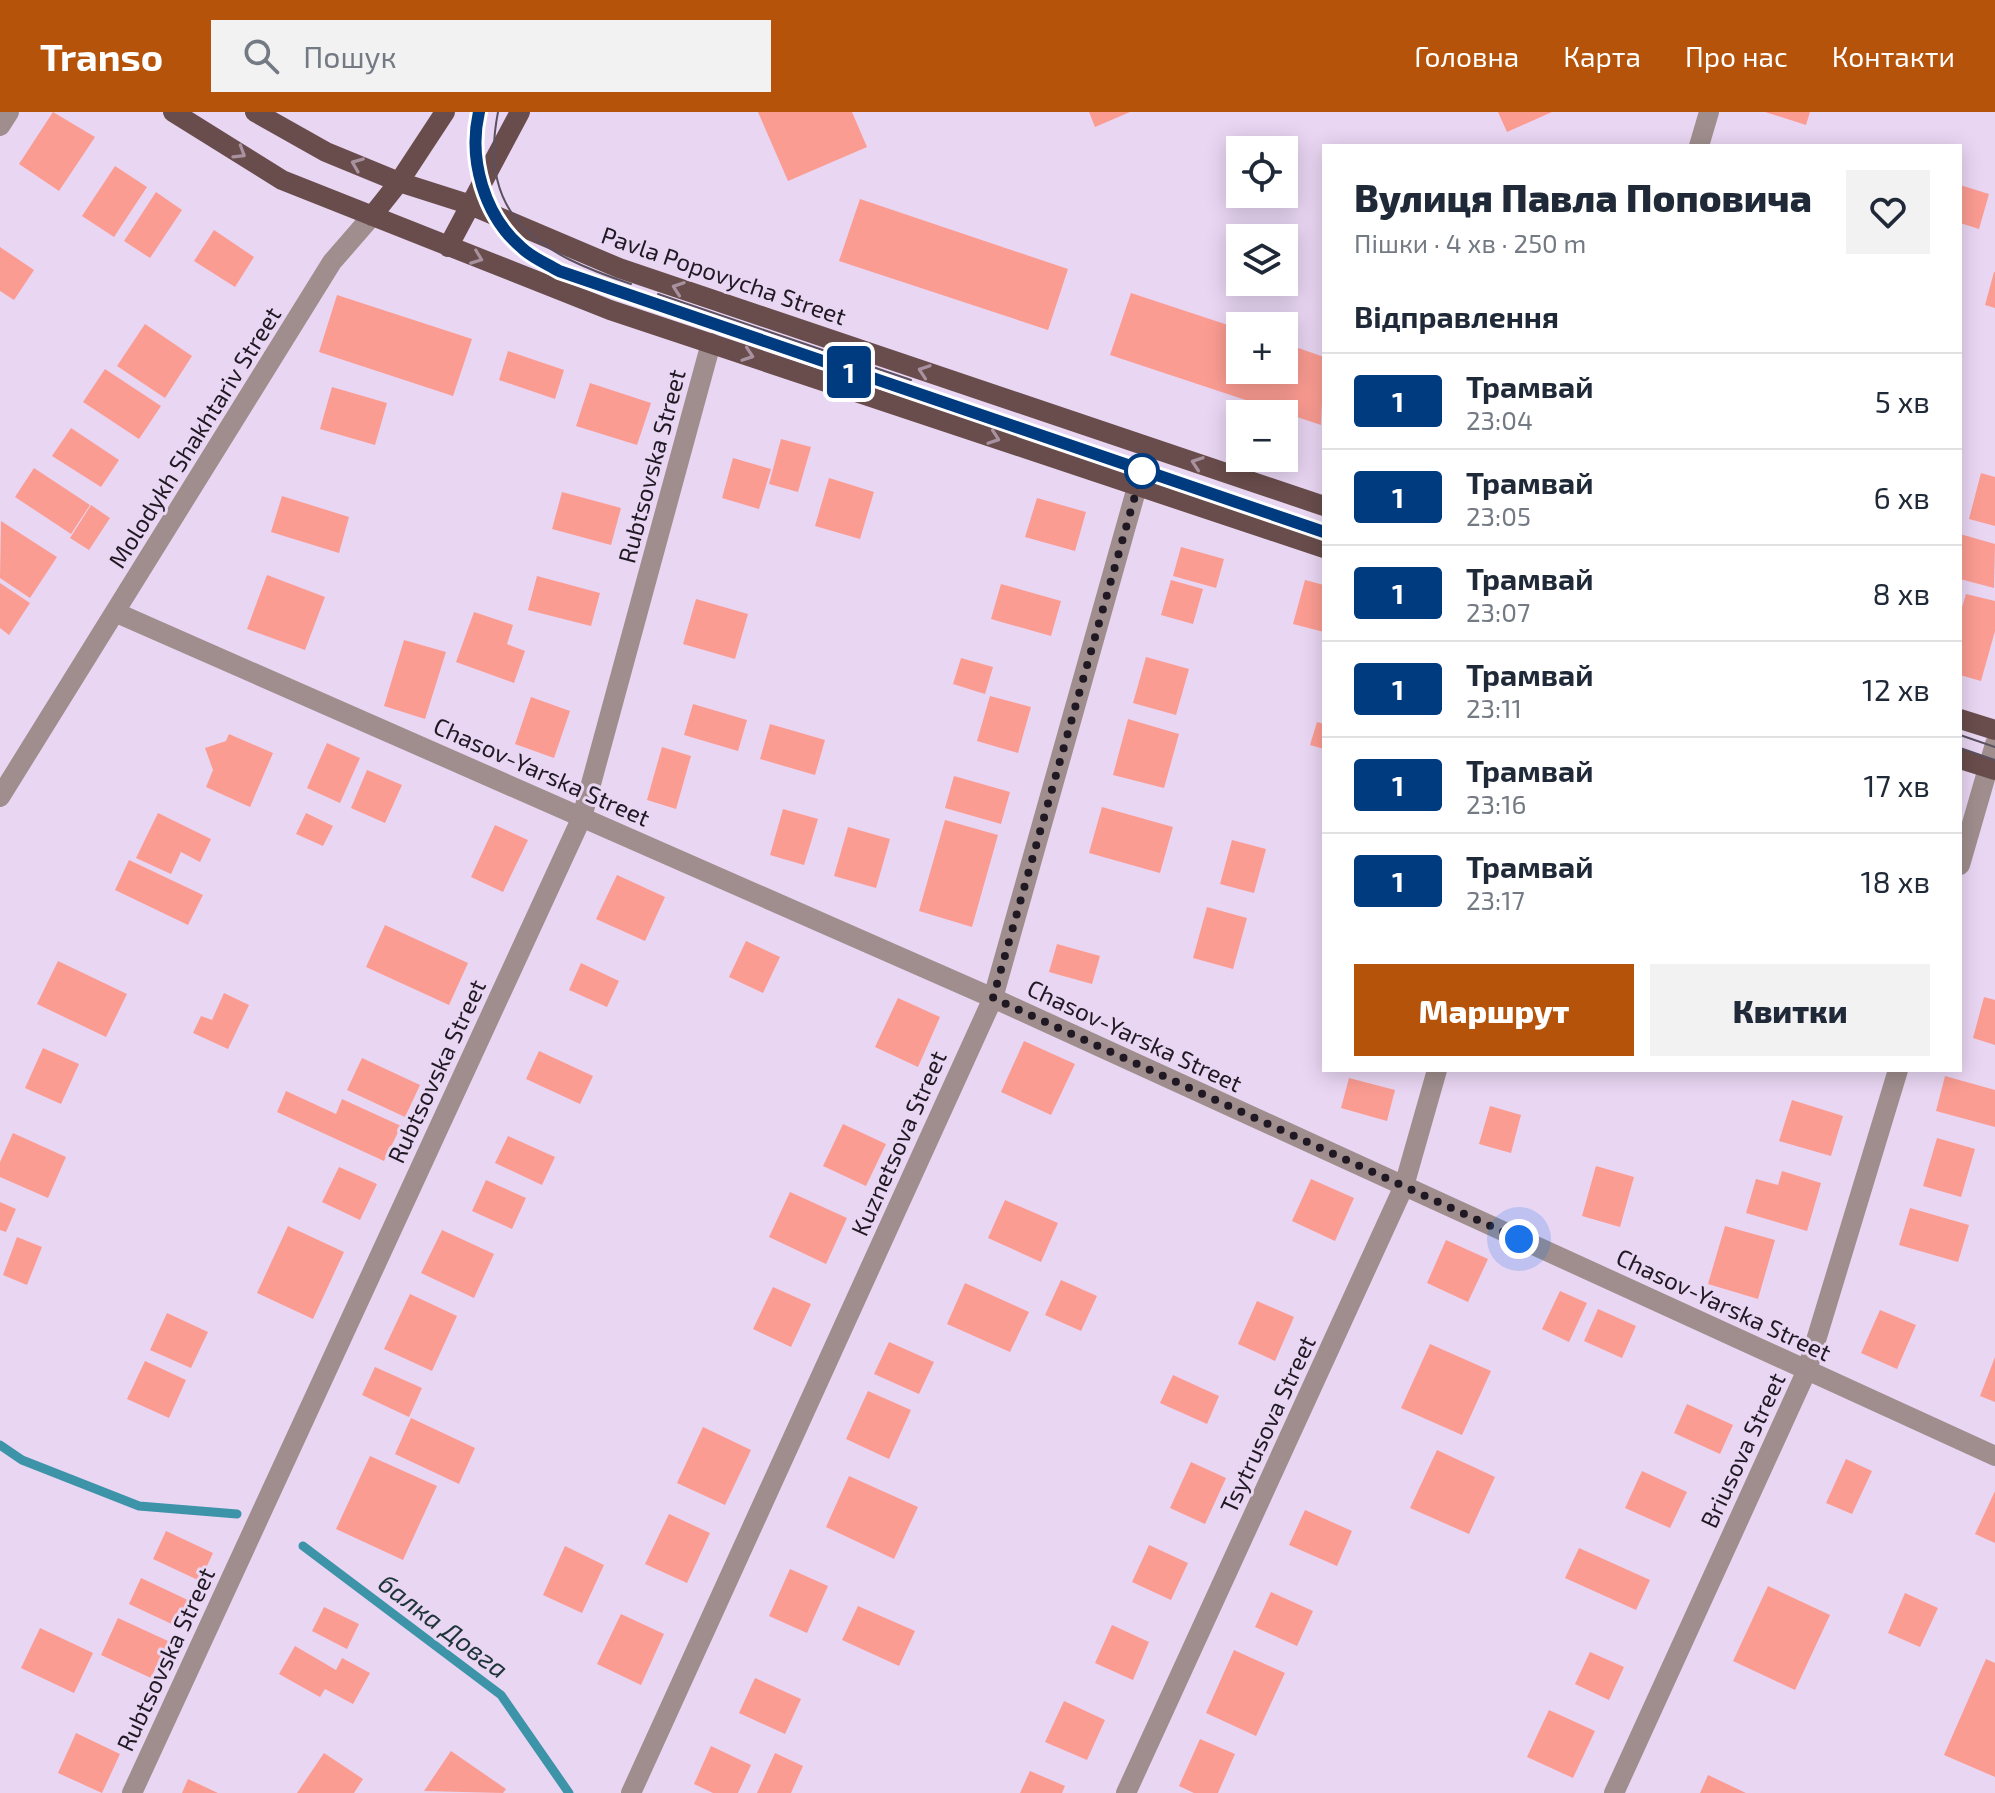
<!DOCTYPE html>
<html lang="uk">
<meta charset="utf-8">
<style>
:root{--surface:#fff;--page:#f2f2f3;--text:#1f2937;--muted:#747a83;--line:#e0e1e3;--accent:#b45309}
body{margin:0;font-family:"Exo 2",sans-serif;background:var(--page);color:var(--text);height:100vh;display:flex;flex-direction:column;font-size:30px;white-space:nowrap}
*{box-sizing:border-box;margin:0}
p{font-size:26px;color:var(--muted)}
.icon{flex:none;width:44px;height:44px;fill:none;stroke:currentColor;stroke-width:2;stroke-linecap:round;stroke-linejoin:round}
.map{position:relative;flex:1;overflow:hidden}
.panel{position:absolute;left:1322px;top:32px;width:640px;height:928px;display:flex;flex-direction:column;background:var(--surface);border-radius:0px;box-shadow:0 4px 20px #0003}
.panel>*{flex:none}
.badge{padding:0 16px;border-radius:6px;font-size:28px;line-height:52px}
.fabs{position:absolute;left:1226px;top:24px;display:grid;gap:16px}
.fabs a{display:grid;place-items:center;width:72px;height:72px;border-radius:0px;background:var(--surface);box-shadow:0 4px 20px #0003;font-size:40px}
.you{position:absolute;width:40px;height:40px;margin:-20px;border:6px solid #fff;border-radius:50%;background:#1a73e8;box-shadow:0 0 0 12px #1a73e833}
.map>.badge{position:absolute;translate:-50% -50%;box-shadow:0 0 0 4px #fff}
h2{padding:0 32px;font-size:30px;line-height:72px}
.round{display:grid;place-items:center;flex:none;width:84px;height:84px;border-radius:0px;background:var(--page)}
.headline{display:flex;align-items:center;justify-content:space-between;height:136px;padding:0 32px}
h1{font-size:38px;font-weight:800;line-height:60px}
.cta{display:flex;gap:16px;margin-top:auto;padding:16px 32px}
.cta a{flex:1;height:92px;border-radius:0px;background:var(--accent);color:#fff;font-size:32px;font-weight:800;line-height:92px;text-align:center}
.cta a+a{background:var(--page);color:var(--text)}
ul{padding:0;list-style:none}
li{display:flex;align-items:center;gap:24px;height:96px;padding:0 32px;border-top:2px solid var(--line)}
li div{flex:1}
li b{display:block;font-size:30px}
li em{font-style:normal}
li .badge{min-width:88px;font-weight:700;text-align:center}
header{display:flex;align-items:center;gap:48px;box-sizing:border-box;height:112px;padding:0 40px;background:var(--accent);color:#fff}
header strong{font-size:38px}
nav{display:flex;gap:44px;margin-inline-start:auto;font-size:28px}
.search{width:560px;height:72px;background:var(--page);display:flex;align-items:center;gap:20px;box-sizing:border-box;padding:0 28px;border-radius:0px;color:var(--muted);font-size:30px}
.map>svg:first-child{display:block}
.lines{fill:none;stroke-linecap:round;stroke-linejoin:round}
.stream{stroke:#3d94a9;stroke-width:9}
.building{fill:#fb9c92}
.minor{stroke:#9f8e8d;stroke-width:20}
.major{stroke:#694d4c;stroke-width:20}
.tram{stroke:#5b5160;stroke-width:2}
.oneway{stroke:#a992a0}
.line-casing{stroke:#fff;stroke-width:18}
.line{stroke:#003b80;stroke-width:12}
.walk{stroke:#201923;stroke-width:8;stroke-dasharray:0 14.4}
.stop-dot{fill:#fff;stroke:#003b80;stroke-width:4}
.labels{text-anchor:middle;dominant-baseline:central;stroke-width:6;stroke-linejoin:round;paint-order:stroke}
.street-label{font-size:24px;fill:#201923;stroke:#e9d6f3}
.water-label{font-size:26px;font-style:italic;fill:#1e3439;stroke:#e9d6f3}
</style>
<header>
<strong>Transo</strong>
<div class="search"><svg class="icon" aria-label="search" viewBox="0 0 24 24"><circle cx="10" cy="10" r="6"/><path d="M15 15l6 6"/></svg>Пошук</div>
<nav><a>Головна</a><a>Карта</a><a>Про нас</a><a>Контакти</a></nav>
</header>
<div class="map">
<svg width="1995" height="1681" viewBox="0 0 1995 1681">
<rect width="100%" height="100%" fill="#e9d6f3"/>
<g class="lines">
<path class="stream" d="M0 1333 22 1348 139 1394 237 1402
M303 1434 501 1583 569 1681"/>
</g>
<path class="building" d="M53 0 95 25 59 79 19 52Z
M758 0H852L867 35 788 69Z
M1089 0H1130L1095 15Z
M1498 0H1552L1507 20Z
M1765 0H1810L1806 13Z
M115 54 147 75 114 125 82 104Z
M1960 73 1989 82 1979 117 1960 111Z
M156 80 182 98 150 146 124 129Z
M860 87 1068 157 1048 218 839 149Z
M214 118 254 145 235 175 194 149Z
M0 135 34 158 14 188 0 179Z
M1994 160H1995V196L1985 193Z
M1131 181 1240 217V258H1284V231L1324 245 1321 313 1110 243Z
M337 183 472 227 453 284 319 240Z
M145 212 192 244 165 286 117 254Z
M508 239 564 258 555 287 499 268Z
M105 257 161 294 139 327 83 290Z
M590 271 651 291 637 333 576 314Z
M332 275 387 291 375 333 320 317Z
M71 316 119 348 101 375 52 344Z
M781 327 811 335 798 380 769 372Z
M733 346 771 357 759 397 722 386Z
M34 356 90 393 71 422 15 385Z
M1981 361 1995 365V414L1969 407Z
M829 366 874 380 860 427 815 414Z
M562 380 621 396 611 433 552 417Z
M282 384 349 405 339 441 271 420Z
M1037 386 1086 400 1075 439 1025 425Z
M91 393 110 406 89 438 70 426Z
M1 409 57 445 30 486 0 466Z
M1960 422 1995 432 1994 476 1960 467Z
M1181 435 1224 447 1216 476 1173 464Z
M267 463 325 485 305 538 247 517Z
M537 464 600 481 591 514 528 498Z
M1171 468 1203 477 1193 512 1161 503Z
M1305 468 1324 473V520L1293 512Z
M0 471 30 491 9 523 0 516Z
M1001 472 1061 489 1051 524 991 507Z
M1966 482 1995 489V519L1981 569 1960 563V502Z
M696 487 748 502 735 547 683 532Z
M474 500 513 513 507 532 525 539 514 571 456 550Z
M404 528 446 540 425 607 384 594Z
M1146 545 1189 557 1176 603 1133 591Z
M961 546 993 555 985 582 953 572Z
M990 584 1031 595 1018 641 977 629Z
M531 585 570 599 554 646 515 632Z
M693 592 747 608 738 639 684 623Z
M1128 607 1179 622 1164 676 1113 663Z
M1317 610 1324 612V637L1310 633Z
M770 612 825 628 815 663 760 647Z
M229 622 273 641 250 695 206 675 213 658 205 636 226 629Z
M327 631 360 646 340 691 307 676Z
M662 635 691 644 676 697 647 688Z
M367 658 402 673 385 711 351 696Z
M954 664 1010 680 1001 712 945 696Z
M1102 695 1173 715 1160 761 1089 741Z
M783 697 818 707 804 753 770 743Z
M158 701 211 727 200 750 181 740 171 762 136 746Z
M306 701 333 714 323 734 296 722Z
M945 708 998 723 972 815 919 799Z
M495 713 528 728 503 780 471 765Z
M848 715 890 727 876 776 834 764Z
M1232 728 1266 737 1254 781 1220 772Z
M129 748 203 783 188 813 115 778Z
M617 763 665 785 645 829 596 807Z
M1207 795 1247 806 1233 857 1193 846Z
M385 813 468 851 449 893 366 855Z
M746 829 780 845 763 881 729 865Z
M1057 832 1100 844 1092 872 1049 860Z
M58 849 127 882 106 925 37 892Z
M581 851 619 869 607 895 569 878Z
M224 881 249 893 228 937 193 921 201 904 212 908Z
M1984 885 1995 888V933L1973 926Z
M898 886 940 905 918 955 875 935Z
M1024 929 1075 952 1051 1003 1001 980Z
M43 936 79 952 61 992 25 976Z
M539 939 593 964 580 992 526 967Z
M362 946 420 973 405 1005 347 978Z
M1945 964 1995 978V1015L1936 999Z
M1349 966 1395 978 1387 1009 1341 996Z
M286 979 336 1002 342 987 401 1014 384 1049 277 1000Z
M1792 988 1843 1004 1831 1044 1779 1029Z
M1490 994 1521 1003 1511 1041 1479 1032Z
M843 1012 886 1032 866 1074 823 1054Z
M13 1021 66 1045 48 1086 0 1065V1050Z
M508 1024 555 1045 542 1073 495 1051Z
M1937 1026 1975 1037 1961 1085 1923 1074Z
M1596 1054 1634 1065 1620 1115 1582 1104Z
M339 1055 377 1072 360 1108 322 1090Z
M1782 1059 1821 1071 1807 1119 1746 1101 1756 1067 1778 1073Z
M1311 1067 1354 1086 1335 1129 1292 1109Z
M486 1068 526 1086 512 1117 472 1099Z
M790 1080 847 1106 826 1152 769 1125Z
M1005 1088 1058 1111 1041 1150 988 1126Z
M0 1090 16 1097 6 1120 0 1118Z
M1910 1096 1969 1113 1958 1150 1899 1133Z
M288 1114 344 1140 313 1207 257 1181Z
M1725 1114 1775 1128 1758 1187 1708 1172Z
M442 1118 494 1142 474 1186 421 1161Z
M17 1125 42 1135 27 1173 3 1163Z
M1446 1128 1488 1147 1468 1190 1427 1171Z
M1061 1168 1097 1184 1081 1219 1045 1203Z
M965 1171 1029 1200 1010 1240 947 1212Z
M773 1175 811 1192 791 1235 753 1217Z
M1560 1179 1587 1191 1569 1230 1542 1217Z
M410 1182 457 1204 432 1259 384 1237Z
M1257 1189 1294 1205 1275 1249 1238 1232Z
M1598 1197 1636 1214 1622 1246 1584 1229Z
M1880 1198 1916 1213 1897 1257 1861 1241Z
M167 1201 208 1220 191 1256 150 1238Z
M889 1230 934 1250 919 1282 874 1262Z
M1430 1232 1491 1259 1462 1323 1401 1296Z
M1995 1245V1290L1980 1284Z
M145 1249 186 1268 169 1306 127 1287Z
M375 1255 422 1276 409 1305 362 1283Z
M1173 1263 1219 1284 1207 1312 1160 1291Z
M868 1279 911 1298 889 1347 846 1327Z
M1687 1292 1733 1313 1720 1342 1674 1321Z
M411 1306 475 1336 459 1372 395 1342Z
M703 1315 751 1338 725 1393 677 1371Z
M1437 1338 1495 1365 1469 1422 1410 1396Z
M370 1344 437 1374 403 1448 336 1417Z
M1846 1347 1872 1359 1852 1402 1826 1391Z
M1191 1350 1226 1366 1205 1412 1170 1396Z
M1642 1359 1687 1380 1670 1416 1625 1396Z
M849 1364 918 1395 894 1447 826 1415Z
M1995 1379V1431L1975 1422Z
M1305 1398 1352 1419 1337 1454 1289 1433Z
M669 1402 710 1421 687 1471 645 1452Z
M166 1419 213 1441 200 1469 153 1447Z
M1149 1433 1188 1451 1171 1488 1132 1470Z
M565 1434 604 1453 582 1501 543 1483Z
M1579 1436 1650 1468 1636 1498 1565 1466Z
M790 1457 828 1474 807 1521 769 1504Z
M141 1466 190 1489 178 1515 129 1492Z
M1768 1474 1830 1503 1795 1578 1733 1549Z
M1271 1480 1313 1499 1297 1534 1255 1515Z
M1905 1481 1938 1496 1920 1535 1888 1521Z
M858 1494 915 1519 899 1554 842 1528Z
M324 1495 359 1512 347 1537 312 1519Z
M621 1502 664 1522 641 1573 597 1552Z
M118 1506 168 1529 151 1566 101 1543Z
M1112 1513 1149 1530 1133 1568 1095 1551Z
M40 1516 93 1541 74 1581 21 1556Z
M295 1534 336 1558 342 1546 370 1561 353 1592 325 1577 320 1585 279 1562Z
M1234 1538 1285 1561 1256 1624 1206 1601Z
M1590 1540 1624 1555 1609 1588 1575 1572Z
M1986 1547 1995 1551V1665L1944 1643Z
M755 1566 801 1587 785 1622 739 1601Z
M1064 1589 1105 1608 1087 1648 1045 1630Z
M1549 1598 1595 1619 1573 1666 1527 1645Z
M76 1621 120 1642 102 1681 58 1661Z
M1200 1627 1235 1642 1218 1681H1194L1179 1674Z
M711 1634 751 1653 738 1681H713L694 1672Z
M451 1639 506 1677 503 1681 424 1679Z
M324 1641 363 1667 354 1681H297Z
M775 1641 803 1654 791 1681H757Z
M1030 1659 1065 1674 1062 1681H1020Z
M1708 1663 1746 1681H1700Z
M188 1667 218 1681H182Z"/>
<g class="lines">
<path class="minor" d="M0 14 9 0
M1699 34 1709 0
M117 501 993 886 1995 1344
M0 685 332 150 372 104
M1960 753 1995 632
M132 1681 582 705 711 231
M631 1681 993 886 1137 375
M1126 1681 1404 1074 1437 958
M1614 1681 1807 1258 1898 958"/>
<path class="major" d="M173 0 282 68 610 198 1324 436
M255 0 326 40 399 70 468 92 619 156 1324 394
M372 104 399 70 445 0
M448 135 520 0
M1960 607 1995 618
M1960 647 1995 658"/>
<path class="tram" d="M479 0C468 47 484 104 522 136 532 146 548 152 559 159L1324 420
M498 0C477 107 541 142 631 172
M658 182 911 268
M1960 623 1995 635
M1960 636 1995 648"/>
</g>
<defs><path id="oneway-chevron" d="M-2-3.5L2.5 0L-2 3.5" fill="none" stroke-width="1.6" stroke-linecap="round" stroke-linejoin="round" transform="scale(2)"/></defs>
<g class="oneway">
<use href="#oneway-chevron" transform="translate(240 41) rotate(32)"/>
<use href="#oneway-chevron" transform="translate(357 52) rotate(-158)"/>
<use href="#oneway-chevron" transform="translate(477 146) rotate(21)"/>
<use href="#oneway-chevron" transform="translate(678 176) rotate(-161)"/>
<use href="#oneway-chevron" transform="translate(748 243) rotate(19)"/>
<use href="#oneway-chevron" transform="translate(924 259) rotate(-161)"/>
<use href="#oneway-chevron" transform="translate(994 326) rotate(19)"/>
<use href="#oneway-chevron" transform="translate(1197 351) rotate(-161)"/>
</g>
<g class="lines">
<g class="line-casing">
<path id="line" d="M479 0C468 47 484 104 522 136 532 146 548 152 559 159L1324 420"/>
</g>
<use href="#line" class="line"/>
<path class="walk" d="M1142 359 993 886 1519 1127"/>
</g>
<circle class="stop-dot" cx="1142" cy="359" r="16"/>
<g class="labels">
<g class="street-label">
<text transform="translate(724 163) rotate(19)">Pavla Popovycha Street</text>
<text transform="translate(194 325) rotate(-58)">Molodykh Shakhtariv Street</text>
<text transform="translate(651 354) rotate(-75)">Rubtsovska Street</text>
<text transform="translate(542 659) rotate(24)">Chasov-Yarska Street</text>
<text transform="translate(1135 923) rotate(25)">Chasov-Yarska Street</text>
<text transform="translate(436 959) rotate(-65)">Rubtsovska Street</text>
<text transform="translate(898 1031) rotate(-66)">Kuznetsova Street</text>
<text transform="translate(1724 1192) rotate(25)">Chasov-Yarska Street</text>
<text transform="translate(1267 1312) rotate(-65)">Tsytrusova Street</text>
<text transform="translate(1742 1338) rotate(-65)">Briusova Street</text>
<text transform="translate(165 1547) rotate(-65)">Rubtsovska Street</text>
</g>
<g class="water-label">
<text transform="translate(444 1513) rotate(37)">балка Довга</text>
</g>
</g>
</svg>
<div class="fabs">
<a><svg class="icon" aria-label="locate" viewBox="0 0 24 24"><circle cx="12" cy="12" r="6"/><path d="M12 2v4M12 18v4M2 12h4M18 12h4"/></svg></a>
<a><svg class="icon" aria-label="layers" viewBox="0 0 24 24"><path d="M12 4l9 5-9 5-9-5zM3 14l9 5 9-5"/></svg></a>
<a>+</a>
<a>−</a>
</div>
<div class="you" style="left:1519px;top:1127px"></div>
<b class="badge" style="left:849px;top:260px;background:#003b80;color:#fff">1</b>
<section class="panel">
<div class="headline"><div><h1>Вулиця Павла Поповича</h1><p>Пішки · 4 хв · 250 m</p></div><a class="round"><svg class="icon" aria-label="heart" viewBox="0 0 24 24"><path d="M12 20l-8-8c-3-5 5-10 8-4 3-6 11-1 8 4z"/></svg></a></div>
<h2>Відправлення</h2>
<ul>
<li><span class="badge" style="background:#003b80;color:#fff">1</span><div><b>Трамвай</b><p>23:04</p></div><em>5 хв</em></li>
<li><span class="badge" style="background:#003b80;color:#fff">1</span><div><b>Трамвай</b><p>23:05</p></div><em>6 хв</em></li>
<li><span class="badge" style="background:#003b80;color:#fff">1</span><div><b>Трамвай</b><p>23:07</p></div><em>8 хв</em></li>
<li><span class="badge" style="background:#003b80;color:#fff">1</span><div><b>Трамвай</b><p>23:11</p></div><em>12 хв</em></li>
<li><span class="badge" style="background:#003b80;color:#fff">1</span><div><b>Трамвай</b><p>23:16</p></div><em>17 хв</em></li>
<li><span class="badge" style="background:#003b80;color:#fff">1</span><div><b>Трамвай</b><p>23:17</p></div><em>18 хв</em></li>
</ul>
<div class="cta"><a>Маршрут</a><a>Квитки</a></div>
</section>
</div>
